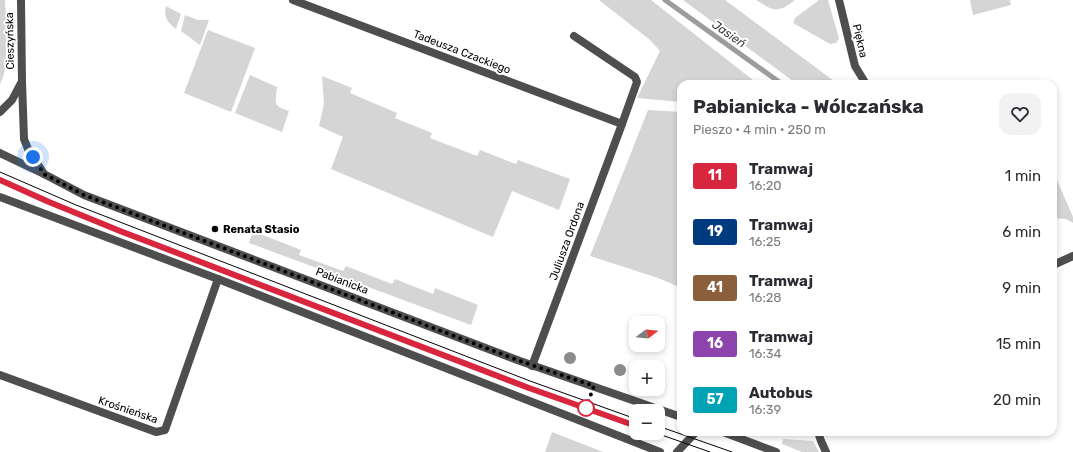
<!DOCTYPE html>
<html lang="pl">
<meta charset="utf-8">
<style>
:root{--surface:#fff;--page:#f2f2f3;--text:#2b2b33;--muted:#7c7c81}
body{margin:0;font-family:Rubik,sans-serif;background:var(--page);color:var(--text);height:100vh;display:flex;flex-direction:column;font-size:15px;white-space:nowrap}
*{box-sizing:border-box;margin:0}
p{font-size:13px;color:var(--muted)}
.icon{flex:none;width:22px;height:22px;fill:none;stroke:currentColor;stroke-width:2;stroke-linecap:round;stroke-linejoin:round}
.map{position:relative;flex:1;overflow:hidden}
.side{position:absolute;left:677px;top:80px;width:380px;height:356px;display:flex;flex-direction:column;background:var(--surface);border-radius:12px;box-shadow:0 2px 6px #0003}
.side>*{flex:none}
.badge{padding:0 8px;border-radius:3px;font-size:14px;line-height:26px}
.needle{width:26px;rotate:74deg}
.buttons{position:absolute;left:629px;top:316px;display:grid;gap:8px}
.buttons a{display:grid;place-items:center;width:36px;height:36px;border-radius:8px;background:var(--surface);box-shadow:0 2px 6px #0003;font-size:20px}
.you{position:absolute;width:20px;height:20px;margin:-10px;border:3px solid #fff;border-radius:50%;background:#1a73e8;box-shadow:0 0 0 6px #1a73e833}
.map>.badge{position:absolute;translate:-50% -50%;box-shadow:0 0 0 2px #fff}
.round{display:grid;place-items:center;flex:none;width:42px;height:42px;border-radius:12px;background:var(--page)}
.summary{display:flex;align-items:center;justify-content:space-between;height:68px;padding:0 16px}
h1{font-size:19px;font-weight:700;line-height:30px}
ul{padding:0;list-style:none}
li{display:flex;align-items:center;gap:12px;height:56px;padding:0 16px}
li div{flex:1}
li b{display:block;font-size:15px}
li em{font-style:normal}
li .badge{min-width:44px;font-weight:700;text-align:center}
.map>svg:first-child{display:block}
.green{fill:#d5d5d5}
.lines{fill:none;stroke-linecap:round;stroke-linejoin:round}
.stream{stroke:#9c9c9c;stroke-width:5}
.service{stroke:#4e4e4e;stroke-width:8}
.minor{stroke:#4e4e4e;stroke-width:8}
.tertiary{stroke:#4e4e4e;stroke-width:8}
.tram{stroke:#000;stroke-width:1}
.tree{fill:#8b8b8b}
.line-casing{stroke:#fff;stroke-width:9}
.line{stroke:#d7263d;stroke-width:6}
.walk{stroke:#000;stroke-width:4;stroke-dasharray:0 7.2}
.poi-dot{fill:#000;stroke:#fff;stroke-width:1.5}
.stop-dot{fill:#fff;stroke:#d7263d;stroke-width:2}
.labels{text-anchor:middle;dominant-baseline:central;stroke-width:4;stroke-linejoin:round;paint-order:stroke}
.street-label{font-size:11px;fill:#000;stroke:#fff}
.poi-label{font-size:11px;font-weight:bold;fill:#000;stroke:#fff;text-anchor:start}
.water-label{font-size:12px;font-style:italic;fill:#3d3d3d;stroke:#fff}
</style>
<div class="map">
<svg width="1073" height="452" viewBox="0 0 1073 452">
<rect width="100%" height="100%" fill="#fff"/>
<path class="green" d="M0 0H5C6 23 11 65 0 84Z
M599 0H651L758 84H681V102L637 98 660 51 650 40Z
M683 0H725L838 84H797Z
M756 0H795C777 14 774 11 756 0Z
M819 0H828L839 38 836 43 830 44 793 23 795 18Z
M970 0H1010L1011 5 973 15Z
M166 6 181 14 176 29C168 23 163 17 166 6Z
M185 15 198 20H209L200 45 181 31Z
M208 30 255 48 231 112 184 93Z
M250 75 277 87C276 103 271 105 289 111L282 132 235 113Z
M322 76 352 88 350 93 397 113 395 118 432 133 430 138 477 156 480 150 516 164 518 160 570 179 559 210 512 191 493 237 331 169 343 137 319 126 324 104Z
M648 110 681 112V284L679 287 658 278 590 256Z
M1057 180 1073 217V223L1066 219 1053 218V181Z
M253 231 301 250 299 255 343 271 346 266 392 284 395 279 433 294 435 288 478 305 471 325 249 243Z
M552 432 603 452H545Z
M783 439 813 441 819 452H802L782 444Z"/>
<g class="lines">
<path class="stream" d="M665 0 782 84"/>
<path class="service" d="M574 36 635 77 637 82 622 124"/>
<path class="minor" d="M21 0 22 82 24 139 28 149 44 174
M293 0 622 124 532 366
M839 0 855 66 866 84
M0 112 12 100 21 83
M0 375 156 432 165 430 218 279"/>
<path class="tertiary" d="M0 153 44 174 84 195 520 361 681 417
M0 197 218 279 660 452
M1053 265 1073 256
M723 432 776 452
M818 432 821 441 826 452
M677 452 696 432"/>
<path class="tram" d="M0 172 76 205 530 381 636 419
M0 180 73 212 120 231 529 388 636 426
M658 426 732 452
M656 433 710 452"/>
</g>
<g class="tree">
<circle cx="570" cy="358" r="6"/>
<circle cx="620" cy="370" r="6"/>
</g>
<g class="lines">
<g class="line-casing">
<path id="line" d="M0 180 49 202 120 231 529 388 636 426"/>
</g>
<use href="#line" class="line"/>
<path class="walk" d="M33 157 44 174 84 195 520 361 594 386 586 408"/>
</g>
<circle class="poi-dot" cx="215" cy="229" r="4"/>
<circle class="stop-dot" cx="586" cy="408" r="8"/>
<g class="labels">
<g class="street-label">
<text transform="translate(10 41) rotate(-91)">Cieszyńska</text>
<text transform="translate(860 41) rotate(77)">Piękna</text>
<text transform="translate(462 52) rotate(21)">Tadeusza Czackiego</text>
<text transform="translate(567 241) rotate(-70)">Juliusza Ordona</text>
<text transform="translate(342 281) rotate(21)">Pabianicka</text>
<text transform="translate(128 410) rotate(19)">Krośnieńska</text>
</g>
<g class="poi-label">
<text x="223" y="229">Renata Stasio</text>
</g>
<g class="water-label">
<text transform="translate(729 34) rotate(35)">Jasień</text>
</g>
</g>
</svg>
<div class="buttons">
<a><svg class="needle" viewBox="-14 -14 28 28"><path d="M0-13l5 13h-10z" fill="#e53935"/><path d="M0 13l5-13h-10z" fill="#7c7c81"/></svg></a>
<a>+</a>
<a>−</a>
</div>
<div class="you" style="left:33px;top:157px"></div>
<section class="side">
<div class="summary"><div><h1>Pabianicka - Wólczańska</h1><p>Pieszo · 4 min · 250 m</p></div><a class="round"><svg class="icon" aria-label="heart" viewBox="0 0 24 24"><path d="M12 20l-8-8c-3-5 5-10 8-4 3-6 11-1 8 4z"/></svg></a></div>
<ul>
<li><span class="badge" style="background:#d7263d;color:#fff">11</span><div><b>Tramwaj</b><p>16:20</p></div><em>1 min</em></li>
<li><span class="badge" style="background:#003b80;color:#fff">19</span><div><b>Tramwaj</b><p>16:25</p></div><em>6 min</em></li>
<li><span class="badge" style="background:#8b5e3c;color:#fff">41</span><div><b>Tramwaj</b><p>16:28</p></div><em>9 min</em></li>
<li><span class="badge" style="background:#8e44ad;color:#fff">16</span><div><b>Tramwaj</b><p>16:34</p></div><em>15 min</em></li>
<li><span class="badge" style="background:#00a3b4;color:#fff">57</span><div><b>Autobus</b><p>16:39</p></div><em>20 min</em></li>
</ul>
</section>
</div>
